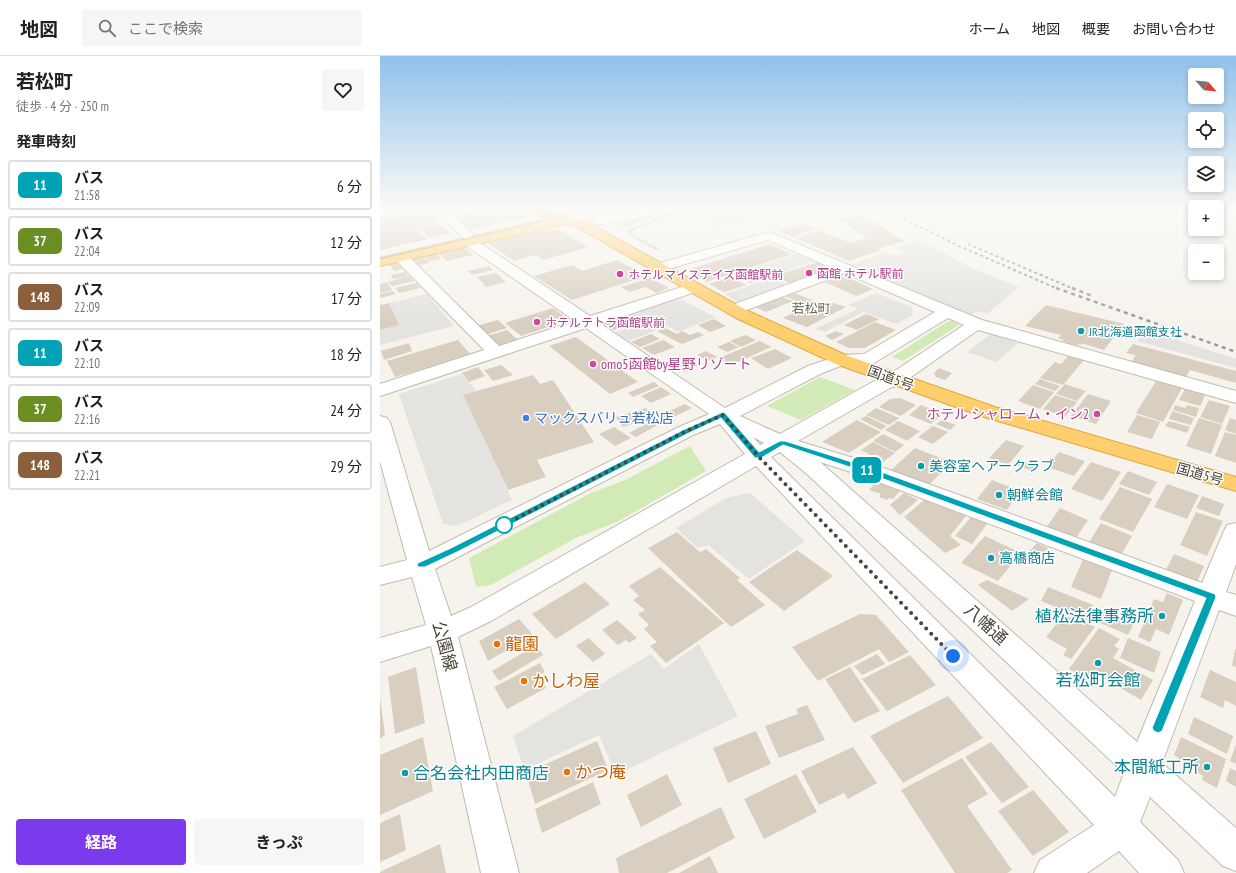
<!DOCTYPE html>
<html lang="ja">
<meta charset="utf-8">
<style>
:root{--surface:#fff;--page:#f6f6f6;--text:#202124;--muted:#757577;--line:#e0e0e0;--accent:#7c3aed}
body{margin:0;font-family:"PT Sans Narrow","Noto Sans JP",sans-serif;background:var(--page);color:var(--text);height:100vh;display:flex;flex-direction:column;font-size:15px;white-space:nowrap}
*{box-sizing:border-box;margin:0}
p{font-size:13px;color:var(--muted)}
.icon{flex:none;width:22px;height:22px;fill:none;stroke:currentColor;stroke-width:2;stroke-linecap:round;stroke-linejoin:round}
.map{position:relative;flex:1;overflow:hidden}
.drawer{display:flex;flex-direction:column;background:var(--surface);width:380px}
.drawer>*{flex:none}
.badge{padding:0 8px;border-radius:6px;font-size:14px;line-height:26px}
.needle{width:26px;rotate:117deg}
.controls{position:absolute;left:808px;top:12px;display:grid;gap:8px}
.controls a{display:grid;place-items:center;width:36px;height:36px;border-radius:4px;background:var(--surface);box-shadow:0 2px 6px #0003;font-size:20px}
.you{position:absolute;width:20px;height:20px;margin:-10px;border:3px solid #fff;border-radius:50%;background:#1a73e8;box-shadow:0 0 0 6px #1a73e833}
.map>.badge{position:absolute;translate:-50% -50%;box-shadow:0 0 0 2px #fff}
h2{padding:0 16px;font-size:15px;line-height:36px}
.round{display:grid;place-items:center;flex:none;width:42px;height:42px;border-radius:4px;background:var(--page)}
.summary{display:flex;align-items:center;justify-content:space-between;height:68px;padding:0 16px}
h1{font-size:19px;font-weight:700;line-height:30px}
.primary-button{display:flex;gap:8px;margin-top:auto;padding:8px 16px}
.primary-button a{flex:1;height:46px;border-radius:4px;background:var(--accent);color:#fff;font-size:16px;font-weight:700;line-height:46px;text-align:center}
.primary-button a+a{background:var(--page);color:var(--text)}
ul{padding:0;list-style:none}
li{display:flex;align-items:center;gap:12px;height:50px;margin:0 8px 6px;padding:0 8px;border:2px solid var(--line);border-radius:4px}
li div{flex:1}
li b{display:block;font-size:15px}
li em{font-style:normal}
li .badge{min-width:44px;font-weight:700;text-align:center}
header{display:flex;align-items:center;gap:24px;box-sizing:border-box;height:56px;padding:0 20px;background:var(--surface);border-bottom:1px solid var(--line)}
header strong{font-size:19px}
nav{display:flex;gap:22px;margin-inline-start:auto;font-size:14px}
.search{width:280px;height:36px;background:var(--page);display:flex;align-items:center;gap:10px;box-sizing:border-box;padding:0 14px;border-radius:4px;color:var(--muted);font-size:15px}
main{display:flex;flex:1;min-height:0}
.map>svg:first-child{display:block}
.green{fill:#d2eab5}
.parking{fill:#e5e3e0}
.building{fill:#d8cfc1}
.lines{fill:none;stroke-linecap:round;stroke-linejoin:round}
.minor-casing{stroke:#c2bbae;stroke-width:2}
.highway-casing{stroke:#e0a43c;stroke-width:2}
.minor{fill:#fff;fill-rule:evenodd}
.highway{fill:#ffcf6e;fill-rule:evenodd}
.tram{stroke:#9a9a9a;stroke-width:1}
.rail-far1{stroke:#9a9a9a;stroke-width:2;stroke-dasharray:3 3;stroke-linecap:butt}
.rail{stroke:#9a9a9a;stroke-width:2.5;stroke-dasharray:4 4;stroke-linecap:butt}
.line{fill:#00a3b4;stroke:#fff}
.walk{stroke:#4b4439;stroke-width:4;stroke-dasharray:0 7.2}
.hotel-dot{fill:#d1479c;stroke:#fff;stroke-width:1.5}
.culture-dot{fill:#0f9aa8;stroke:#fff;stroke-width:1.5}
.shop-dot{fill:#3f7fe0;stroke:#fff;stroke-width:1.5}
.stop-dot{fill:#fff;stroke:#00a3b4;stroke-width:2}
.food-dot{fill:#e8710a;stroke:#fff;stroke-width:1.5}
.labels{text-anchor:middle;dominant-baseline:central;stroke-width:3;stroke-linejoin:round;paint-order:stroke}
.far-hotel-label{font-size:12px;fill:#b23c85;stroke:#fff;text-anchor:start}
.far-culture-label{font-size:12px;fill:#0d838f;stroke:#fff;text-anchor:start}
.far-quarter-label{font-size:13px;fill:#6e6250;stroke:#fff}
.hotel-label{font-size:14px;fill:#b23c85;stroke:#fff;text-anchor:start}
.street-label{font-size:14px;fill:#4b4439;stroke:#fff}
.shop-label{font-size:14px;fill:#366cbe;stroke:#fff;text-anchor:start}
.culture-label{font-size:14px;fill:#0d838f;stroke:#fff;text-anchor:start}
.near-culture-label{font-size:17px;fill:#0d838f;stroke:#fff;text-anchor:end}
.near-street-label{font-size:17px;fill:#4b4439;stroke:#fff}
.near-food-label{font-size:17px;fill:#c56008;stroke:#fff;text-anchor:start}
</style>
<header>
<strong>地図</strong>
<div class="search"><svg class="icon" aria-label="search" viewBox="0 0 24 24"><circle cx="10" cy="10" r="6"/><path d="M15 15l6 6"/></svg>ここで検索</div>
<nav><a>ホーム</a><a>地図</a><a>概要</a><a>お問い合わせ</a></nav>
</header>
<main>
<section class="drawer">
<div class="summary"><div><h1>若松町</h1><p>徒歩 · 4 分 · 250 m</p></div><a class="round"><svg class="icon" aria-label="heart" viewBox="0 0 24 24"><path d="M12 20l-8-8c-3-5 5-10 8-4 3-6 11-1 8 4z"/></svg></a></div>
<h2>発車時刻</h2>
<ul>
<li><span class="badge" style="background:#00a3b4;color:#fff">11</span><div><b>バス</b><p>21:58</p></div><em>6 分</em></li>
<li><span class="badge" style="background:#6b8e23;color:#fff">37</span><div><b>バス</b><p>22:04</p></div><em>12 分</em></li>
<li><span class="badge" style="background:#8b5e3c;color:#fff">148</span><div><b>バス</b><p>22:09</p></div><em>17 分</em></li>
<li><span class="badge" style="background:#00a3b4;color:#fff">11</span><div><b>バス</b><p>22:10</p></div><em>18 分</em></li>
<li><span class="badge" style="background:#6b8e23;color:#fff">37</span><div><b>バス</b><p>22:16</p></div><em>24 分</em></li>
<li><span class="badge" style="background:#8b5e3c;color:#fff">148</span><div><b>バス</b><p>22:21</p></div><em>29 分</em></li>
</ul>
<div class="primary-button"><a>経路</a><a>きっぷ</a></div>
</section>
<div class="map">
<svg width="856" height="817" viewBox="0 0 856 817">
<rect width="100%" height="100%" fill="#f6f3ec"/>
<path class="green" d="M572 265 579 269 523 305 512 301 567 266Z
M440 321 475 334 421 364 387 350Z
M310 390 326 415 239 465 196 482 111 529 96 531 89 502 211 437 245 424Z"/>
<path class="parking" d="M368 155 379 162 333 171 323 165Z
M540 184 592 212 639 231 607 258 598 255 589 259 469 209 506 196 517 200 526 197 516 192Z
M416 198 434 205 370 228 353 219Z
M392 222 410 231 361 248 344 238Z
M496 237 532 251 533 259 516 268 483 256 445 276 435 273 478 253 469 249Z
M47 238 74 270 0 289V274L19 269 9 247Z
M298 242 335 261 298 276 288 270 248 285 235 277 257 268 245 261Z
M766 274 856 303V312L757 285Z
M611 278 639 287 616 306 587 296Z
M82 318 96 335 83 339 132 444 77 470 63 468 19 338Z
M370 437 425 485 369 523 328 489 318 492 296 472 346 442Z
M319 588 358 660 236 719 219 679 144 714 133 680 271 598 284 613Z"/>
<path class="building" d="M89 152H136L146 161 89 174 75 161 95 157Z
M313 152 318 153 293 158 252 175 254 179 280 193 276 194 248 179 247 175 253 171 291 156Z
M400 152 410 155 412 159 411 161H408V158Z
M48 157 58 167 34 172 47 183 0 194V162Z
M272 159 274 161 257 165V167L249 171 240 169 254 163Z
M483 159 525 185 497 193 501 194 469 205 416 182 438 174 470 187 486 182 459 163Z
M58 168 70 177 51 182 38 172Z
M423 168 436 173 412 181 399 175Z
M165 174H180L208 191 163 204 156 199 134 205 108 187Z
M390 188 412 198 326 226 309 217 314 212Z
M77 191 87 193 93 199 66 205 58 196Z
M56 196 61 203 50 205 44 199Z
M43 199 50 207 35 210 28 203Z
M237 204 267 220 192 244 154 220 192 209 202 215Z
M18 206 23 213 14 215 9 208Z
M438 206 456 214 413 229 395 220Z
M109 210 113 214 92 219 88 215Z
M25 216 28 220 13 223 11 219Z
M116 217 126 226 106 231 97 221Z
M460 218 493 233 476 240 443 225Z
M29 220 34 225 12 230 8 226Z
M351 221 366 229 344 236 329 228Z
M270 222 289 232 276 237 266 231 249 236 241 231Z
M7 226 12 234 0 237V228Z
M36 227 40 232 19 237 15 232Z
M13 235 16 238 0 242V238Z
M415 237 436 246 427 250 405 240Z
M402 241 413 245 386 256 375 251Z
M9 247 19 269 0 274V249Z
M453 247 466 251 427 271 403 262 419 254 430 258Z
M666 249 744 268 724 294 704 288 695 289 682 285 684 284 678 282 681 279 645 270Z
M173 252 189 264 141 280 125 267Z
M486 258 499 263 477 274 464 269Z
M243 261 253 267 234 274 224 267Z
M334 263 346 270 330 276 318 269Z
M118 264 127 272 105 279 96 270Z
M495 266 516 274 485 292H469L456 286Z
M285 272 297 278 302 275 310 279 318 276 324 279 302 288 277 275Z
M127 274 139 285 118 291 107 280Z
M456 275 464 278 452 284 445 280Z
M271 278 280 283 260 291 251 286Z
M365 279 376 284 361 291 350 285Z
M196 281 258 326 230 338 169 290Z
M78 284 91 299 15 321 7 305Z
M283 284 295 291 274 299 262 292Z
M380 285 391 291 351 309 339 302Z
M349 286 359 291 347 296 337 291Z
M29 287 32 295 4 304 1 295Z
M753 288 856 315V327L810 314 806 321 751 306 756 299 746 297Z
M395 293 412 302 388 313 371 302Z
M326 295 337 301 328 305 317 299Z
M688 300 704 304 683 329 660 322 675 306 681 308Z
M308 304 318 310 304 316 294 309Z
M121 309 133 319 113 325 104 314Z
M98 311 105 320 89 326 82 317Z
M559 312 572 317 565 324 556 321 554 317Z
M153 319 160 328 173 324 214 386 157 404 166 421 128 434 83 339Z
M660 323 680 330 675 335 655 328Z
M776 325 802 332 783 366 756 357Z
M274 326 279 330 253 341 248 337Z
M685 328 706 335 697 345 676 338Z
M653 329 674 336 660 353 638 345Z
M281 331 291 338 271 347 261 340Z
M805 333 825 339 820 350 799 344Z
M708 338 731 345 716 368 691 360Z
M675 339 697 346 685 361 663 353Z
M520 342 536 349 521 360 499 351 510 343Z
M829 344 850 350 842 368 820 361Z
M305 348 312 352 283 366 276 361Z
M541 349 563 358 551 368 529 359Z
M795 349 805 352 807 349 819 352 816 361 793 354Z
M266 352 274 361 243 371 236 361Z
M496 352 519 362 509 369 486 359Z
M792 355 814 362 811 369 789 363Z
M757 359 780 366 772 383 747 376Z
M486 360 507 370 501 374 480 363Z
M819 362 842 369 831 398 806 390Z
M850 362 856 364V378L845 374Z
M477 364 501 376 469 397 442 386Z
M562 364 576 369 570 374 556 368Z
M272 365 279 368 256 381 249 377Z
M518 365 540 375 527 385 505 374Z
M789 365 810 371 807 377 785 370Z
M553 370 568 376 553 388 538 381Z
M234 371 251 382 235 390 219 378Z
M845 376 856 379V407L835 400Z
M503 378 524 389 515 396 493 385Z
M626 384 644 390 628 409 609 402Z
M493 386 515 397 503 406 481 394Z
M535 392 571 406 548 430 511 414Z
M679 396 705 405 694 420 667 411Z
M638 403 659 411 655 416 634 408Z
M711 406 741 416 722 445 691 433Z
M748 415 777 426 769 439 739 428Z
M612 424 640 435 627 454 597 443Z
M496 426 520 435 513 443 509 442 507 444 499 441 501 438 489 434Z
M787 428 819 439 807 463 774 451Z
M740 431 772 443 753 476 719 463Z
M524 437 538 444 520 459 510 449Z
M822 440 844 448 839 460 816 452Z
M544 444 586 460 570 480 581 489 565 497 524 461Z
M680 452 708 464 694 485 665 473Z
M816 456 843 465 827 500 800 489Z
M591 461 607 468 592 488 575 480Z
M721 467 752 480 740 501 708 488Z
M297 476 320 496 326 493 360 522 357 524 385 549 351 571 268 492Z
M605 480 641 497 618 525 581 507Z
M657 487 668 492 655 508 643 502Z
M417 494 453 520 404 555 369 526Z
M794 498 824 510 816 529 785 516Z
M703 503 732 514 721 543 691 531Z
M280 511 344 567 286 607 270 590 277 586 264 573 269 569 258 558 265 554 253 544 259 540 249 530Z
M607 524 649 543 632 555 598 529Z
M205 526 230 548 176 583 152 558Z
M668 531 713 549 707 564 661 545Z
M787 537 803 544 789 579 776 573 770 586 758 581 774 543 783 546Z
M724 555 754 567 748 579 718 566Z
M480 558 496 559 529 596 509 606 499 593 438 625 412 591Z
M684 558 704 569 707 567 715 571 691 603 683 599 687 593 666 581Z
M139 563 153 579 108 605 99 585Z
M237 564 257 582 249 587 246 584 238 589 222 574Z
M719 572 740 583 734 590 739 593 733 602 773 624 761 644 717 618 711 626 689 613Z
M209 582 225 598 213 606 196 590Z
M748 582 781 596 774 617 740 602Z
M156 589 163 599 119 625 112 615Z
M855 593H856V611L852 610Z
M497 598 505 608 482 619 474 610Z
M530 599 556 629 507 655 482 623Z
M160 607 165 616 159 619 166 632 127 653 114 631Z
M36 611 45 667 15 678 8 621Z
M470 611 500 655 474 667 445 623Z
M830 614 856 626V650L845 644 843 652 820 641Z
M568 640 603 682 523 727 490 680Z
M0 641 5 679 0 683Z
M427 649 445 684 399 702 385 670 418 658 416 653Z
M814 661 853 680 847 698 808 678Z
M376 675 391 708 348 727 333 692Z
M43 681 53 735 0 759V699Z
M801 681 846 703 837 732 822 724 823 720 794 699Z
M217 685 228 714 155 748 146 717Z
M611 686 649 731 622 747 585 701Z
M856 688V708L850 705Z
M473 691 497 727 468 743 464 737 439 749 421 715Z
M582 702 608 738 587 750 632 814 627 817H575L521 734Z
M850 712 856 715V731L846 725Z
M287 718 302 749 261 771 247 739Z
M416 718 437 756 384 783 364 743Z
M213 726 221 748 162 777 155 753Z
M653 734 689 776 653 800 618 755Z
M341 751 355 782 287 817H239L236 802Z
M20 758 26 794 0 806V767Z
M60 788 66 817H0V816Z
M330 800 338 817H299Z"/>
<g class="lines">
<g class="minor-casing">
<path id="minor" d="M7 152H33L31 155 0 161V153Z
M50 152H63L91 176 93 179 91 181 210 260 308 229H318L321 232 318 235 221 268 345 352 428 310 461 299 484 298 555 256 465 217 359 257 353 259 347 257 345 254 347 251 452 212 388 184 278 216 273 215 271 212 273 209 389 176 602 264 856 335V347L598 274 521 328 510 332 418 385 493 408 822 527 844 475 847 469 856 467V508L846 536 856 539V560L839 554 782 707 856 772V815L843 810 770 741 760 766 798 804 804 817H759L739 795 707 817H654L660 804 714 769 376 410 111 565 78 581 139 817H101L51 590 0 606V582L46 569 32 521 0 529V511L27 504 0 405V360L7 362 10 366 49 495 299 371 329 358 206 272 0 340V328L104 294 16 204 14 201 16 198H26L119 290 195 265 84 188 82 185 84 182ZM568 262 584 269 507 320 496 324 400 378 360 360 440 318 463 309 494 307ZM340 368 365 398 91 551 71 560 55 513 313 379ZM373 381 384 387 380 389ZM400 396 427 418 744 717 735 741 391 401ZM440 406 477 418 815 545 757 686Z
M208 152H226L224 155 188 167 182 163 184 160Z
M268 152H294L288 156 217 169 211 165 217 161Z
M837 152H856V160L837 156Z"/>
</g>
<g class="highway-casing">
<path id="highway" d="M147 152H161L173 157 205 165 368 255 468 300 615 351 856 421V435L601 360 456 308 356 262 197 171 187 168 0 210V202L168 163 154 158Z"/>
</g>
<use href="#minor" class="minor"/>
<use href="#highway" class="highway"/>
<path class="tram" d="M0 203 156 167 171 160 170 155 166 152"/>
<path class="rail-far1" d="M503 152 579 190 678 233
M588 188 694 233"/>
<path class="rail" d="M676 232 856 296
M692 232 712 240"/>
</g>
<linearGradient id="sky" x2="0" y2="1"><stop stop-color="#8fc1ec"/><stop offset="0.57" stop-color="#fbfaf6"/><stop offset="1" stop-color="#fbfaf6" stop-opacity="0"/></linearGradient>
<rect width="856" height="266" fill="url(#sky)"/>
<path class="line" d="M343 356 345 357 379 396 400 385H405L488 411 835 538 836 541 782 675 778 677 774 675 772 672 826 542 482 415 403 389 381 402H375L341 362 309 377 77 496 45 511H38L37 509 38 507 71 492 303 374Z"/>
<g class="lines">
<path class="walk" d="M124 469 306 375 343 359 378 400 573 600"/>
</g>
<g class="hotel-dot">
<circle cx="429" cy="217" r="4"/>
<circle cx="240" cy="218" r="4"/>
<circle cx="157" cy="266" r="4"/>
<circle cx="213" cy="308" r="4"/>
<circle cx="717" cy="358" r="4"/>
</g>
<g class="culture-dot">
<circle cx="701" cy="275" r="4"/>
<circle cx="541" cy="410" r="4"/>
<circle cx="619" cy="439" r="4"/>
<circle cx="611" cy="502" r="4"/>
<circle cx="782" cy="560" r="4"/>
<circle cx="718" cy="607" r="4"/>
<circle cx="827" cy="711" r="4"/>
<circle cx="25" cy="717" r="4"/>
</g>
<circle class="shop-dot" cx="146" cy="362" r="4"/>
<circle class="stop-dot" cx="124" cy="469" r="8"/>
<g class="food-dot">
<circle cx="117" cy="588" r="4"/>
<circle cx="144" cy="625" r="4"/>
<circle cx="187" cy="716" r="4"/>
</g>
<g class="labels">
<g class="far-hotel-label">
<text x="437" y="217">函館 ホテル駅前</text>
<text x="248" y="218">ホテルマイステイズ函館駅前</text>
<text x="165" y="266">ホテルテトラ函館駅前</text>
</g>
<g class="far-culture-label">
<text x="709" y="275">JR北海道函館支社</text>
</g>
<g class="far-quarter-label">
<text x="431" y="252">若松町</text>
</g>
<g class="hotel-label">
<text x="221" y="308">omo5函館by星野リゾート</text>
<text x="709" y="358" text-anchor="end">ホテル シャローム・イン2</text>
</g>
<g class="street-label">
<text transform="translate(511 322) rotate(20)">国道5号</text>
<text transform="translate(820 418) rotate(16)">国道5号</text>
</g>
<g class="shop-label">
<text x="154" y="362">マックスバリュ若松店</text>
</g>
<g class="culture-label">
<text x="549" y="410">美容室ヘアークラブ</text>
<text x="627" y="439">朝鮮会館</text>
<text x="619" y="502">高橋商店</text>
</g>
<g class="near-culture-label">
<text x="774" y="560">植松法律事務所</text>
<text x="718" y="624" text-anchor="middle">若松町会館</text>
<text x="819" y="711">本間紙工所</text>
<text x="33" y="717" text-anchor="start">合名会社内田商店</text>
</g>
<g class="near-street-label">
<text transform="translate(606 568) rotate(42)">八幡通</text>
<text transform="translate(65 590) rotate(75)">公園線</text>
</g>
<g class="near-food-label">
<text x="125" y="588">龍園</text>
<text x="152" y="625">かしわ屋</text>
<text x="195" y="716">かつ庵</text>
</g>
</g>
</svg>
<div class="controls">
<a><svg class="needle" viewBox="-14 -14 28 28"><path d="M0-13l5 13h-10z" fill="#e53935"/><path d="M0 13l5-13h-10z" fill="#757577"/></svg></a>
<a><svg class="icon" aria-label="locate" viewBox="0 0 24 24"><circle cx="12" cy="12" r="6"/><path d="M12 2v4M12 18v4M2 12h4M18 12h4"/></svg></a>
<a><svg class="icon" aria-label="layers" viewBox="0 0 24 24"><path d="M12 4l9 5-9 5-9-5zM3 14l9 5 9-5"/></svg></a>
<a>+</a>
<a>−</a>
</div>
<div class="you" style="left:573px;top:600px"></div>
<b class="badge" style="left:487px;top:414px;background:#00a3b4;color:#fff">11</b>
</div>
</main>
